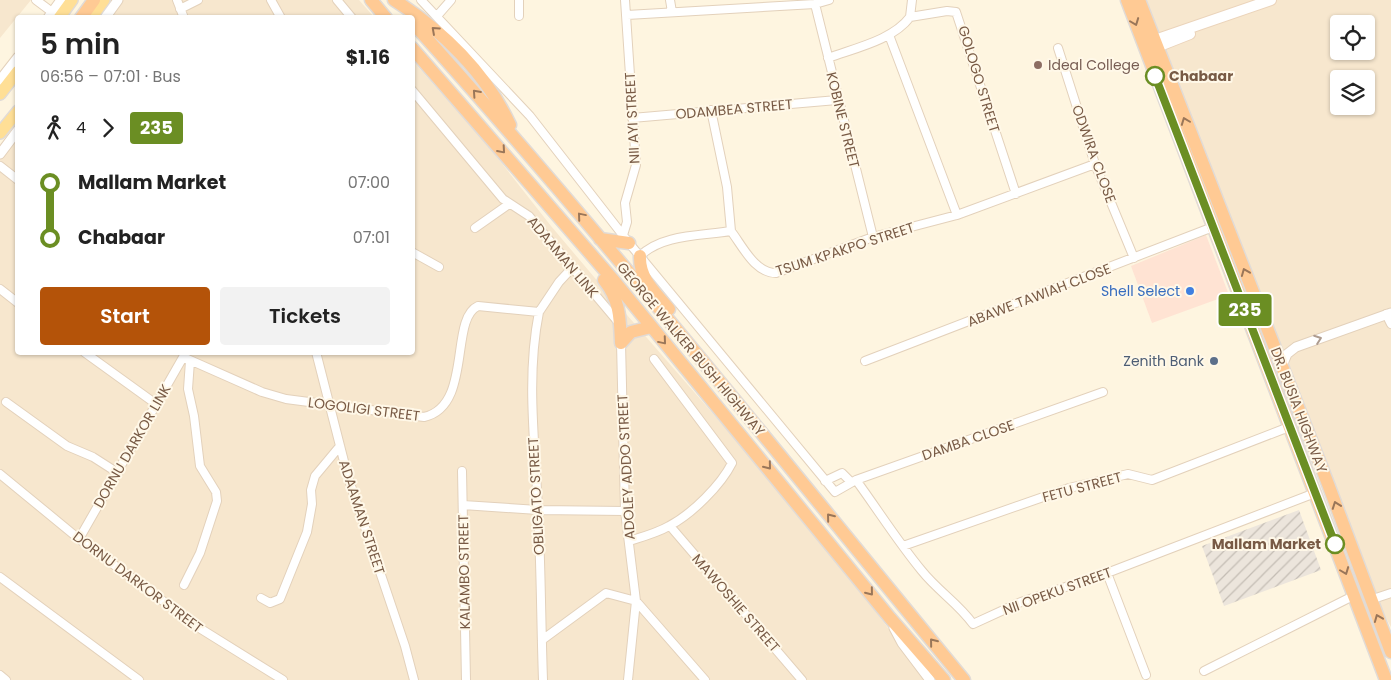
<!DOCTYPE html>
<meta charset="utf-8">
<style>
:root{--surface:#fff;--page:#f2f2f2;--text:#222;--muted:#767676;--accent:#b45309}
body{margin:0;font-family:Poppins,sans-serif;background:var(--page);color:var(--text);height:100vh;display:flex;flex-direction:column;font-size:19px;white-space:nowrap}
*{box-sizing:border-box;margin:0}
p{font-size:16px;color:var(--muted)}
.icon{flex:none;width:28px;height:28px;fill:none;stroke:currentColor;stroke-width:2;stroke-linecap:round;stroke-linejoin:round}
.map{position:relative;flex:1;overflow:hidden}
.sheet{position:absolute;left:15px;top:15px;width:400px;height:340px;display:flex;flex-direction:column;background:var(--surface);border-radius:5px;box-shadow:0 1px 4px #0004}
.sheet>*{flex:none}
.badge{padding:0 10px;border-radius:4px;font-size:18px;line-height:32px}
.tools{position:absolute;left:1330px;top:15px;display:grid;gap:10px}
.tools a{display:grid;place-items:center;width:45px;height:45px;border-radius:5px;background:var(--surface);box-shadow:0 1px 4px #0004;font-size:25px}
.map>.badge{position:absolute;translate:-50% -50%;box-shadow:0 0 0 2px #fff}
.legs{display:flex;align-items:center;gap:8px;height:55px;padding:0 25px;font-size:16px}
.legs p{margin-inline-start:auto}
.headline{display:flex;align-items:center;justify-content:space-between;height:85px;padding:0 25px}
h1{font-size:28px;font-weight:600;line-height:38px}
.action{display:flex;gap:10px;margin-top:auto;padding:10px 25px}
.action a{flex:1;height:58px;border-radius:5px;background:var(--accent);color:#fff;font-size:20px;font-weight:600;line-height:58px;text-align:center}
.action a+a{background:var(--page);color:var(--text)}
ul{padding:0 25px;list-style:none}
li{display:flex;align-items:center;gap:18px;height:55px;font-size:19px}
li i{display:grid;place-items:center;width:8px;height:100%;margin:0 6px;background:currentColor}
li i::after{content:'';width:12px;height:12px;margin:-6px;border:4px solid;border-radius:50%;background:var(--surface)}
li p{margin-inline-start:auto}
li:first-child i{background:linear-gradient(#0000 50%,currentColor 0)}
li:last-child i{background:linear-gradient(currentColor 50%,#0000 0)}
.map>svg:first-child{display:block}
.residential{fill:#f7e7ce;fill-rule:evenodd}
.commercial{fill:#ffe3d3}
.industrial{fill:url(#industrial-furrows)}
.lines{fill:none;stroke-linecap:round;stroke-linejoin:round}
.minor-casing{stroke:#e3d1bb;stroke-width:10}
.tertiary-casing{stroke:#e3d1bb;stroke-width:11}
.secondary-casing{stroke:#ebd4bb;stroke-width:12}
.primary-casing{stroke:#e1dbd6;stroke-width:14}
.trunk-casing{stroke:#e1dbd6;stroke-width:15}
.minor{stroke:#fff;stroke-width:8}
.tertiary{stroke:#fff;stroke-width:9}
.secondary{stroke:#fff;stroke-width:10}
.primary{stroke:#ffdf96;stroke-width:11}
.trunk{stroke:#ffca94;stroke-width:12}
.oneway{stroke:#9a7659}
.oneway2{stroke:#ae9c8f}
.line-1-casing{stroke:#fff;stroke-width:11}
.line-1{stroke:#6b8e23;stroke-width:8}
.education-dot{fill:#8d6e63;stroke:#fff8e8;stroke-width:2}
.stop-1-dot{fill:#fff;stroke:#6b8e23;stroke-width:2.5}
.shop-dot{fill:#3f7fe0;stroke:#fff8e8;stroke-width:2}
.service-dot{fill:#5c6f8a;stroke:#fff8e8;stroke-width:2}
.labels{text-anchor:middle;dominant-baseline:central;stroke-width:4;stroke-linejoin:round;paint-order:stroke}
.education-label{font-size:14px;fill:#785e54;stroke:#fff8e8;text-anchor:start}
.stop-label{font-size:14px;font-weight:bold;fill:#785a45;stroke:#fff8e8;text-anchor:start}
.street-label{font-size:14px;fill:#785a45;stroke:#fff8e8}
.shop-label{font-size:14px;fill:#366cbe;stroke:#fff8e8;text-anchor:end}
.service-label{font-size:14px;fill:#4e5e75;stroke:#fff8e8;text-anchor:end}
</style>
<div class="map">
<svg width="1391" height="680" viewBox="0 0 1391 680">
<defs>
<pattern id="industrial-furrows" width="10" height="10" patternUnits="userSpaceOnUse" patternTransform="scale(1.25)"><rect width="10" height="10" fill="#ece5dc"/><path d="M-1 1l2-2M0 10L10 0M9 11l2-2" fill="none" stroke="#c4bdb4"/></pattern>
</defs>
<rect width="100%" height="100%" fill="#fef5e0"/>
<path class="residential" d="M0 0H31L0 38Z
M121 0H359L374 17 108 18Z
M1143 0H1391V627L1382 611ZM1339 24H1366V51H1339ZM1339 79H1366V106H1339Z
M413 61 493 152 551 226 600 284 802 516 928 680H0V160L17 137 18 352H412Z"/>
<path class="commercial" d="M1206 235 1229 295 1152 323 1131 266Z"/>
<path class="industrial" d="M1299 510 1321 570 1224 606 1202 546Z"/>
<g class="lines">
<g class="minor-casing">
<path id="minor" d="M36 0 52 12
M177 0 184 18
M271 0 281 18
M337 0 352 18
M421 0 530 116 629 243 835 492 856 480 1103 392
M670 0 672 12
M815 4 873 237
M180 9 198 0
M627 15 815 4 829 0
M437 16 451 0
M519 16V0
M910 17 912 0
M889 35 957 215
M1058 48 1095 164 1134 258
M828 58C855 48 893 40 910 17L947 11 956 12 1016 194
M412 90 503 199 529 216 619 323
M711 110 727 187 731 231
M632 118 837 100
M0 166 18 180
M475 228 509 204
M731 231C743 247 755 273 776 273L873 237 957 215 1095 164
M623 235 627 222 625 203 636 165 625 0
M412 252 439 267
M640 256C662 234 701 236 731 231
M0 289 18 303
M539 312C526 377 535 443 538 509 541 566 541 623 543 680
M1386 314 1391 324
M621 343 625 511 636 601 628 680
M84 352 156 404
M316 352 348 477 405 646 414 680
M183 357 262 392 286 399 424 417C473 406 449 319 478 306L539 312 559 282 572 268
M865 361 1213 227
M6 402 67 446 93 457 118 473
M462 471 466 680
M0 474 79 539 201 629 283 680
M856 480C878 510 898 542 922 571 938 591 959 604 973 624L1021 602 1107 573 1315 493
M825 481 842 473 851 482
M463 505 538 510 625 511
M670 526 802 680
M79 539 186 352
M629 541C642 537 657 533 669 526 692 514 721 485 732 463L654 359
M903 546 1069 488 1128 474 1152 480 1289 427
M1107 573 1146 675
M0 577 139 680
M184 585 200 553 217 501 216 492 200 466 194 416 188 389 190 361
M261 598 270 603 280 599 307 532 312 504 311 490 315 476 340 446
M1370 600 1391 593
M542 640 606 593 636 601 705 680
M1204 671 1355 595
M0 675 6 680"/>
</g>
<g class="tertiary-casing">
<path id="tertiary" d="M48 18 61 0
M105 18 118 0
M0 80 18 57
M0 154 18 130
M1282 366 1287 354 1296 347 1391 313
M894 628 902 643 930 680"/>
</g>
<g class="secondary-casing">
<path id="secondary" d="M1149 42 1271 0
M1152 49 1190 34"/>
</g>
<g class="primary-casing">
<path id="primary" d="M59 18 72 0
M91 18 104 0
M0 94 18 71
M0 133 18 111"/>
</g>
<g class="trunk-casing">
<path id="trunk" d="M371 0 386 18
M394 0C442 30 486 73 510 125
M1127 0 1386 680
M1139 0 1328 484 1391 652
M81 18 94 0
M412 22C604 235 782 459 964 680
M412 48 615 282 890 618 944 680
M600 239 629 243
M640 256C639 279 656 293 669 309
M604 280C620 300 620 319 621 343
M621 343 631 332 651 327"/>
</g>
<use href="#minor" class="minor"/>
<use href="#tertiary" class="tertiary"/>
<use href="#secondary" class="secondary"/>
<use href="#primary" class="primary"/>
<use href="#trunk" class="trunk"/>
</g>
<defs><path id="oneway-chevron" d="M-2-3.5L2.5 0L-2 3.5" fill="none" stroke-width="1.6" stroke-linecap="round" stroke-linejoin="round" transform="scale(1.25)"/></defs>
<g class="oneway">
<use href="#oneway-chevron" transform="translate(1135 22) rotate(69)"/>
<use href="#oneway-chevron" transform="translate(435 30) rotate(-138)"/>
<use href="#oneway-chevron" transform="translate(476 93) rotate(-132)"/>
<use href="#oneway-chevron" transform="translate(1185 121) rotate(-111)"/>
<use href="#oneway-chevron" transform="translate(502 150) rotate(49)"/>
<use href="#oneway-chevron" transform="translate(581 216) rotate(-130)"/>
<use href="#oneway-chevron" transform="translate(1245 272) rotate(-112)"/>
<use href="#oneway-chevron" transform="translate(663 341) rotate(50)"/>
<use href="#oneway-chevron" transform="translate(768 466) rotate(51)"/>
<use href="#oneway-chevron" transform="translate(1336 505) rotate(-110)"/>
<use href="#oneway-chevron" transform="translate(830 517) rotate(-129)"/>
<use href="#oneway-chevron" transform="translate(1345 571) rotate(69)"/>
<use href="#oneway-chevron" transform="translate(870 592) rotate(51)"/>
<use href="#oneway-chevron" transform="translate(1378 618) rotate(-112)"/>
<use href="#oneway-chevron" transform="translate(933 642) rotate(-129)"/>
</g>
<use class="oneway2" href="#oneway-chevron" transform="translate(1318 339) rotate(-20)"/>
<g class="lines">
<g class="line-1-casing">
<path id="line-1" d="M1155 76 1335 544"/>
</g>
<use href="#line-1" class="line-1"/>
</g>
<circle class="education-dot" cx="1038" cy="65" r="5"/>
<g class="stop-1-dot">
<circle cx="1155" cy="76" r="9"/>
<circle cx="1335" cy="544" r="9"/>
</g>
<circle class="shop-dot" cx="1190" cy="291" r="5"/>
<circle class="service-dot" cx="1214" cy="361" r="5"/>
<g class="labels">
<g class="education-label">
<text x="1048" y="65">Ideal College</text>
</g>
<g class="stop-label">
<text x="1169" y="76">Chabaar</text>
<text x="1321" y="544" text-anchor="end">Mallam Market</text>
</g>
<g class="street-label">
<text transform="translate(979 79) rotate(73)">GOLOGO STREET</text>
<text transform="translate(734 109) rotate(-5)">ODAMBEA STREET</text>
<text transform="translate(632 118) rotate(-93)">NII AYI STREET</text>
<text transform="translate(843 120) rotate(76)">KOBINE STREET</text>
<text transform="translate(1094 154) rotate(70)">ODWIRA CLOSE</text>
<text transform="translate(845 249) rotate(-18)">TSUM KPAKPO STREET</text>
<text transform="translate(563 257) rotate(50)">ADAAMAN LINK</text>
<text transform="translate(1039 295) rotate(-21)">ABAWE TAWIAH CLOSE</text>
<text transform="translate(691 349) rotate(50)">GEORGE WALKER BUSH HIGHWAY</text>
<text transform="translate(364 409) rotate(7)">LOGOLIGI STREET</text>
<text transform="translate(1299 410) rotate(69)">DR. BUSIA HIGHWAY</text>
<text transform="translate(968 440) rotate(-19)">DAMBA CLOSE</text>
<text transform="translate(132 446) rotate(-60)">DORNU DARKOR LINK</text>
<text transform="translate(626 467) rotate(-93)">ADOLEY ADDO STREET</text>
<text transform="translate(1082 487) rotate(-15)">FETU STREET</text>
<text transform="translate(536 496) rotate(-93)">OBLIGATO STREET</text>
<text transform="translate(362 517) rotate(72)">ADAAMAN STREET</text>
<text transform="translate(464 572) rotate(-91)">KALAMBO STREET</text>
<text transform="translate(138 582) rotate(37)">DORNU DARKOR STREET</text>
<text transform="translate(1057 591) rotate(-20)">NII OPEKU STREET</text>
<text transform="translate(736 603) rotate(49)">MAWOSHIE STREET</text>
</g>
<g class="shop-label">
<text x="1180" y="291">Shell Select</text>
</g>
<g class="service-label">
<text x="1204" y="361">Zenith Bank</text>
</g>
</g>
</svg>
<div class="tools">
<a><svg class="icon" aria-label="locate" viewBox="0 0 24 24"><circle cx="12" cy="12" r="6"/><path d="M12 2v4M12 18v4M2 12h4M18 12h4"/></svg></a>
<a><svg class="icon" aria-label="layers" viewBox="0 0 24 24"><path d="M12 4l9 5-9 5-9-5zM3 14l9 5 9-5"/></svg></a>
</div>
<b class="badge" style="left:1245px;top:310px;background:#6b8e23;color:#fff">235</b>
<section class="sheet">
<div class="headline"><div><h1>5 min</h1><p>06:56 – 07:01 · Bus</p></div><b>$1.16</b></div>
<div class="legs"><svg class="icon" aria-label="walk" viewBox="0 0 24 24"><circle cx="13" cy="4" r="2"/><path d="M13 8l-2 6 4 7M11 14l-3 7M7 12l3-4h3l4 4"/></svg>4<svg class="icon" aria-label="forward" viewBox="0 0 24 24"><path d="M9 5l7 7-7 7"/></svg><b class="badge" style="background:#6b8e23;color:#fff">235</b></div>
<ul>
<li><i style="color:#6b8e23"></i><b>Mallam Market</b><p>07:00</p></li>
<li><i style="color:#6b8e23"></i><b>Chabaar</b><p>07:01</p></li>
</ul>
<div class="action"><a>Start</a><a>Tickets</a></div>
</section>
</div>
